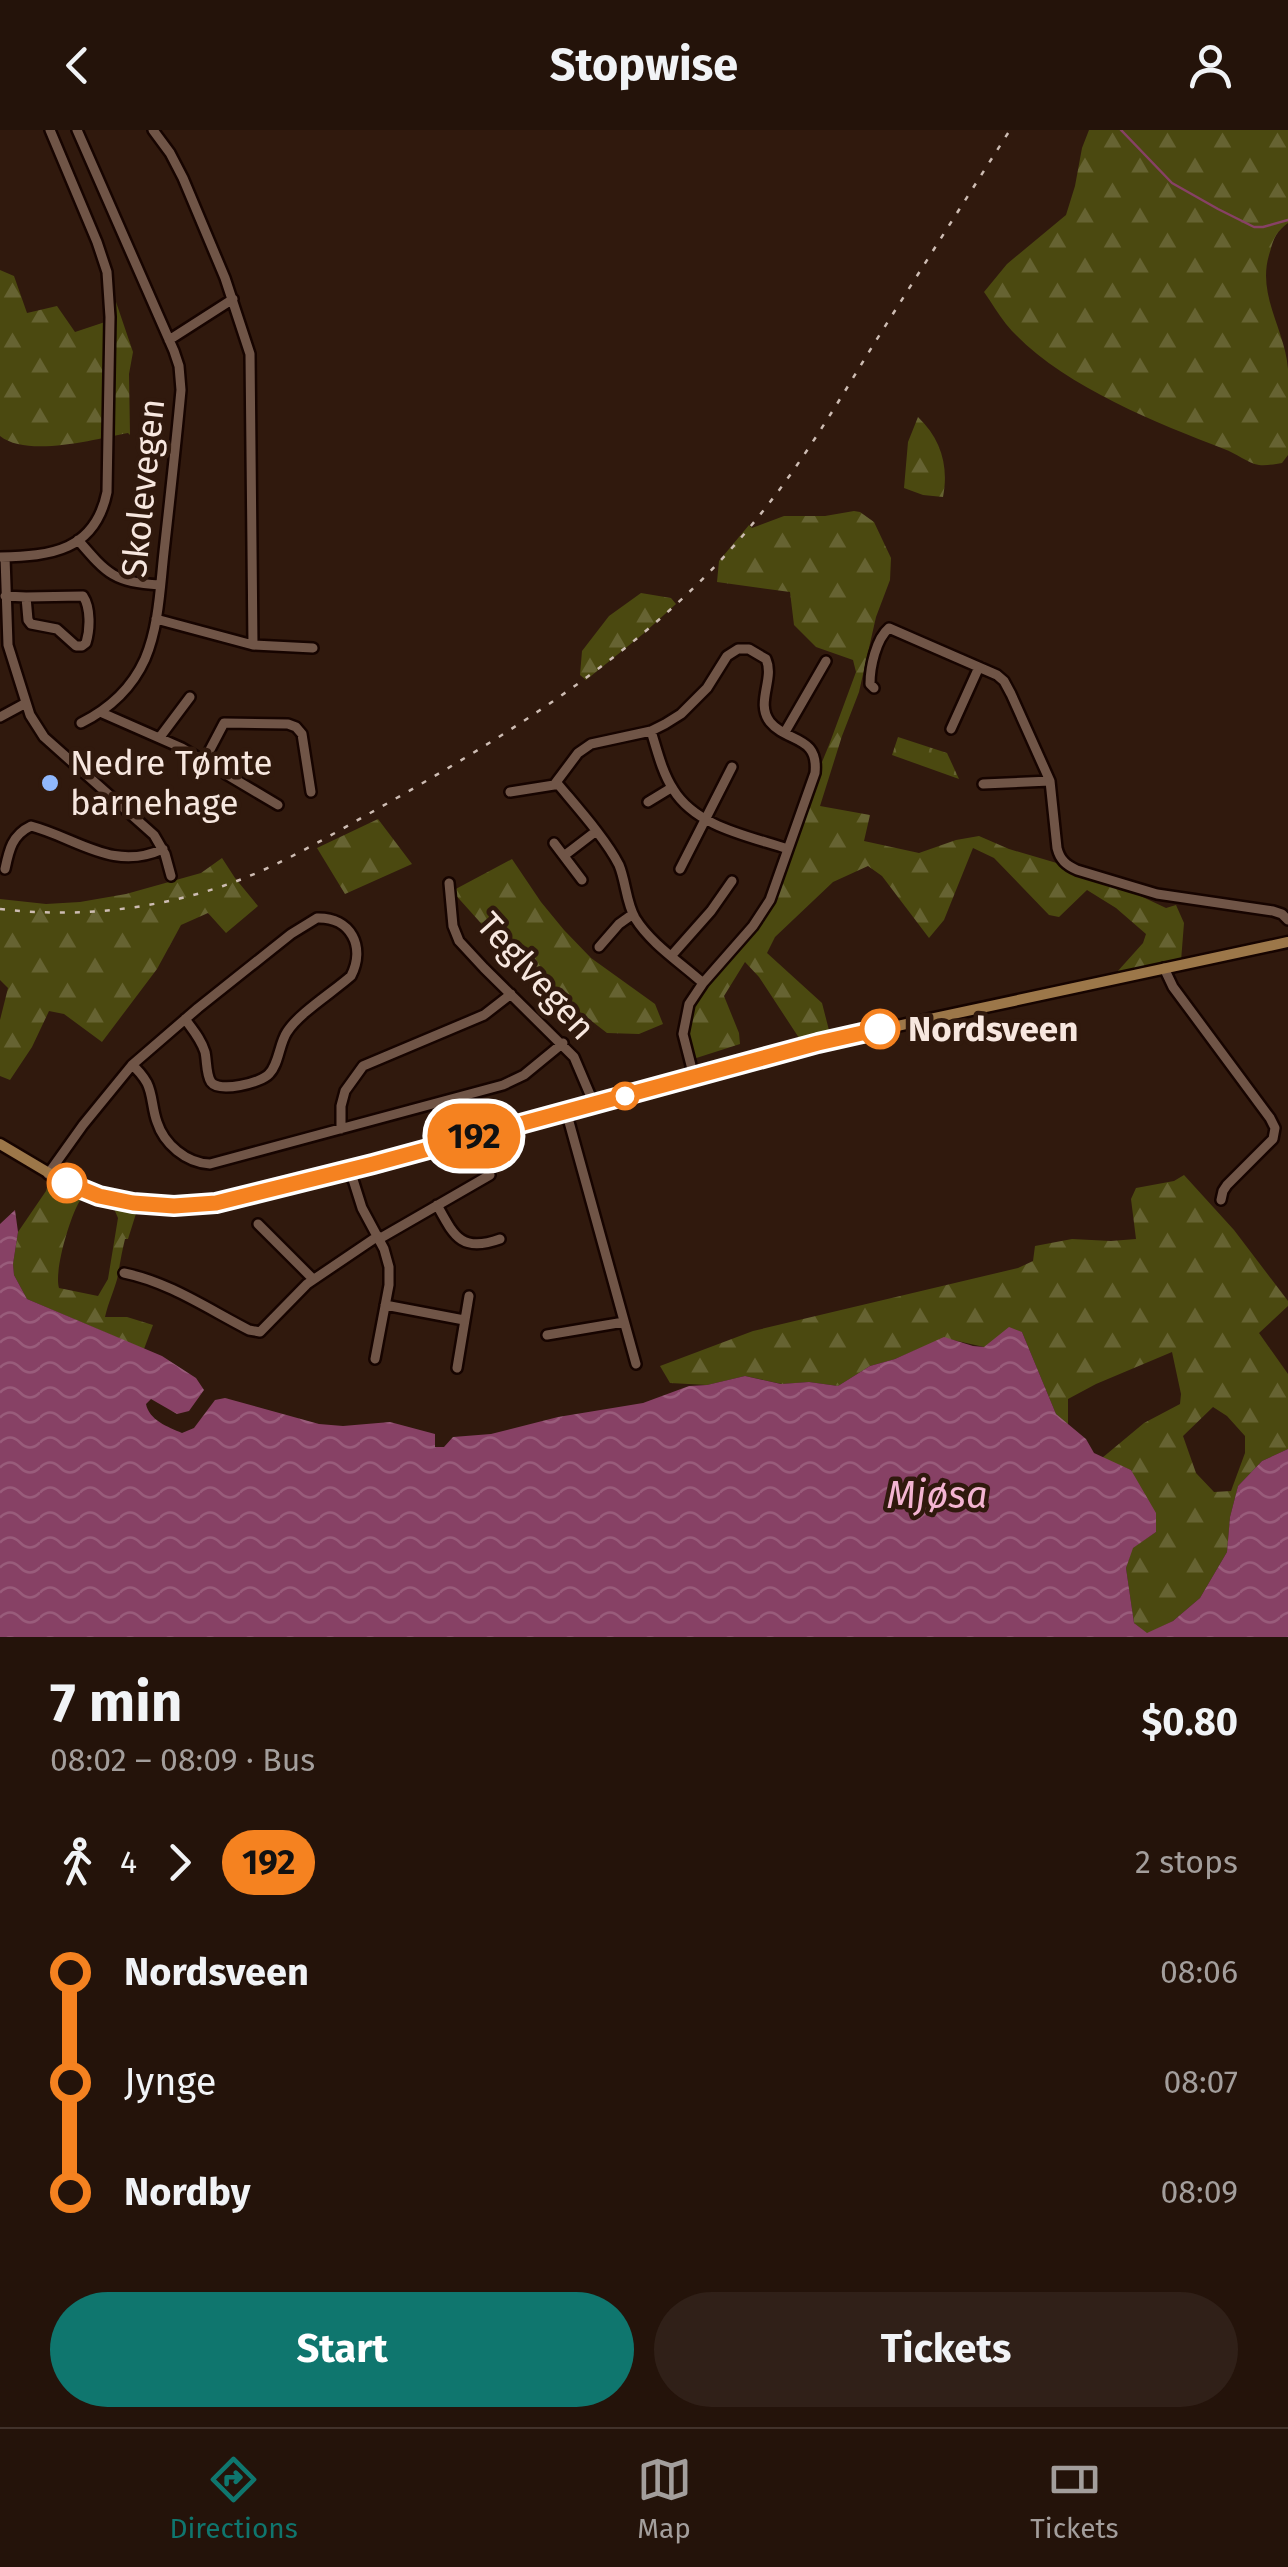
<!DOCTYPE html>
<meta charset="utf-8">
<style>
:root{--surface:#24130a;--page:#302018;--text:#f1f3f6;--muted:#a39e9c;--line:#41322b;--accent:#0f766e}
body{margin:0;font-family:"Fira Sans",sans-serif;background:var(--page);color:var(--text);height:100vh;display:flex;flex-direction:column;font-size:38px;white-space:nowrap}
*{box-sizing:border-box;margin:0}
p{font-size:32px;color:var(--muted)}
.icon{flex:none;width:55px;height:55px;fill:none;stroke:currentColor;stroke-width:2;stroke-linecap:round;stroke-linejoin:round}
.map{position:relative;height:1507px;overflow:hidden}
.panel{display:flex;flex-direction:column;background:var(--surface);flex:1}
.panel>*{flex:none}
.badge{padding:0 20px;border-radius:32px;font-size:35px;line-height:65px}
.map>.badge{position:absolute;translate:-50% -50%;box-shadow:0 0 0 5px #fff}
.legs{display:flex;align-items:center;gap:15px;height:110px;padding:0 50px;font-size:32px}
.legs p{margin-inline-start:auto}
.overview{display:flex;align-items:center;justify-content:space-between;height:170px;padding:0 50px}
h1{font-size:55px;font-weight:700;line-height:75px}
.action{display:flex;gap:20px;margin-top:auto;padding:20px 50px}
.action a{flex:1;height:115px;border-radius:60px;background:var(--accent);color:#fff;font-size:40px;font-weight:700;line-height:115px;text-align:center}
.action a+a{background:var(--page);color:var(--text)}
ul{padding:0 50px;list-style:none}
li{display:flex;align-items:center;gap:35px;height:110px;font-size:38px}
li i{display:grid;place-items:center;width:15px;height:100%;margin:0 12px;background:currentColor}
li i::after{content:'';width:25px;height:25px;margin:-12px;border:8px solid;border-radius:50%;background:var(--surface)}
li p{margin-inline-start:auto}
li:first-child i{background:linear-gradient(#0000 50%,currentColor 0)}
li:last-child i{background:linear-gradient(currentColor 50%,#0000 0)}
header{display:flex;justify-content:space-between;align-items:center;height:130px;padding:0 50px;background:var(--surface);font-size:45px;font-weight:700}
.dock{display:flex;justify-content:space-around;align-items:center;height:140px;border-top:2px solid var(--line);background:var(--surface);font-size:28px;color:var(--muted)}
.dock a{display:grid;justify-items:center;gap:5px}
.dock .current{color:var(--accent)}
.map>svg:first-child{display:block}
.forest{fill:url(#forest-firs);fill-rule:evenodd}
.park{fill:url(#park-crowns)}
.water{fill:url(#water-waves)}
.lines{fill:none;stroke-linecap:round;stroke-linejoin:round}
.stream{stroke:#874165;stroke-width:2.5}
.minor-casing{stroke:#160400;stroke-width:14}
.major-casing{stroke:#160400;stroke-width:15}
.minor{stroke:#705547;stroke-width:9}
.major{stroke:#9c7749;stroke-width:10}
.rail{stroke:#cdbcb3;stroke-width:2.5;stroke-dasharray:5 10;stroke-linecap:butt}
.line-1-casing{stroke:#fff;stroke-width:22}
.line-1{stroke:#f58220;stroke-width:15}
.poi-dot{fill:#90b8fd;stroke:#30190d;stroke-width:4}
.stop-1-dot{fill:#fff;stroke:#f58220;stroke-width:5}
.labels{text-anchor:middle;dominant-baseline:central;stroke-width:9;stroke-linejoin:round;paint-order:stroke}
.street-label{font-size:35px;fill:#f7e7df;stroke:#30190d}
.poi-label{font-size:35px;fill:#f7e7df;stroke:#30190d;text-anchor:start}
.stop-label{font-size:35px;font-weight:bold;fill:#f7e7df;stroke:#30190d;text-anchor:start}
.water-label{font-size:38px;font-style:italic;fill:#f4b5d2;stroke:#30190d}
</style>
<header><svg class="icon" aria-label="back" viewBox="0 0 24 24"><path d="M15 5l-7 7 7 7"/></svg>Stopwise<svg class="icon" aria-label="person" viewBox="0 0 24 24"><circle cx="12" cy="8" r="4"/><path d="M4 21q1-7 8-7t8 7"/></svg></header>
<div class="map">
<svg width="1288" height="1507" viewBox="0 0 1288 1507">
<defs>
<pattern id="forest-firs" width="22" height="20" patternUnits="userSpaceOnUse" patternTransform="scale(2.5)"><rect width="22" height="20" fill="#4b4910"/><path d="M5 1l3.5 6h-7zM16 11l3.5 6h-7z" fill="#666332"/></pattern>
<pattern id="park-crowns" width="20" height="18" patternUnits="userSpaceOnUse" patternTransform="scale(2.5)"><rect width="20" height="18" fill="#4b4910"/><path d="M2 6a3 3 0 1 1 6 0M12 15a3 3 0 1 1 6 0" fill="none" stroke="#666332"/></pattern>
<pattern id="water-waves" width="16" height="10" patternUnits="userSpaceOnUse" patternTransform="scale(2.5)"><rect width="16" height="10" fill="#874165"/><path d="M0 5q4-4 8 0t8 0" fill="none" stroke="#995c7b"/></pattern>
</defs>
<rect width="100%" height="100%" fill="#30190d"/>
<path class="forest" d="M1089 0H1288V93C1274 104 1274 109 1269 125 1257 166 1285 199 1288 239 1288 267 1288 296 1288 325L1282 333C1275 334 1266 336 1259 335 1247 333 1236 323 1224 319 1154 292 1055 253 1006 194 998 184 992 173 984 162L1007 134 1066 85 1075 56 1082 18Z
M0 140 14 146 27 183 57 176 75 202 108 191 116 172 133 222 129 244 130 305 128 303C95 309 28 328 0 306Z
M918 287C941 309 949 336 943 367L923 365 904 358 908 312Z
M854 381 860 382 874 392 891 428 890 450 876 487 859 562 842 606 820 676 870 685 864 711 919 723 956 710 979 706 1009 719 1094 744 1166 778 1176 775 1184 793 1181 831 1126 846 1117 842 1143 813 1146 804 1116 778 1087 760 1059 787 1049 785 994 728 973 718 944 790 929 808 882 746 868 736 833 752 775 807 767 823 822 873 831 908 803 914 759 847 745 832 724 866 739 903 740 914 687 931 681 899 704 858 728 827 770 759 829 615 856 542 853 530 816 517 794 495 790 462 717 452 719 431 749 395 752 398 784 386H825Z
M641 463 671 468 676 474 643 504 586 550 580 545 582 521 609 486Z
M378 689 412 734 345 764 317 718Z
M222 728 235 748 258 776 226 803 208 783 181 795 157 839 102 912 64 884 49 881 32 917 10 950 0 946V890L8 858 0 850V769L46 774 80 772 126 764 201 743Z
M512 729 541 772 564 800 591 828 655 874 663 894 639 904 607 903 576 879 487 800 452 761Z
M1184 1045 1234 1100 1288 1171V1176L1259 1203 1288 1244V1319L1262 1331 1238 1356 1230 1387 1227 1422 1200 1468 1173 1491 1147 1504 1134 1493 1126 1438 1132 1418 1156 1402 1131 1340 1102 1328 1144 1293 1180 1274 1181 1264 1172 1222 1096 1254 1068 1269V1295L1056 1284 1022 1202 984 1217 944 1208 895 1229 870 1236 838 1256 809 1252 782 1254 745 1246 707 1255 670 1253 660 1236 753 1201 1018 1138 1033 1131 1035 1116 1072 1109 1111 1111 1136 1109 1131 1069 1136 1058 1174 1051ZM1213 1277 1227 1286 1245 1306V1323L1231 1361 1214 1362 1196 1343 1183 1306Z
M50 1046 89 1061C85 1065 80 1070 78 1074 69 1091 54 1141 59 1158L98 1166 108 1149 118 1088 109 1067 139 1074 128 1109H125C122 1121 120 1133 118 1145 116 1156 108 1173 105 1187H127L153 1195 144 1219 27 1169 14 1145 13 1134 18 1102 46 1061Z"/>
<path class="park" d="M898 607 947 623 959 649 892 625Z"/>
<path class="water" d="M15 1080 18 1102 13 1134 14 1145 27 1169 162 1226 196 1248 204 1260 189 1281 177 1284 151 1269 146 1274C149 1290 168 1297 182 1303L194 1298 215 1270 225 1268 319 1294 343 1296 390 1292 435 1304V1317H444L453 1307 491 1304 558 1287 643 1273 689 1256 707 1255 745 1246 781 1254 809 1252 838 1256 870 1236 895 1229 944 1207 973 1216 984 1217 1009 1197 1022 1202 1056 1284 1086 1309 1094 1323 1131 1340 1156 1383V1402L1133 1418 1126 1438 1134 1493 1147 1503 1173 1491 1200 1468 1227 1422 1230 1387 1238 1356 1262 1331 1288 1319V1507H0V1094Z"/>
<g class="lines">
<path class="stream" d="M1121 0 1172 53 1218 79 1254 97H1263L1288 90"/>
<g class="minor-casing">
<path id="minor" d="M77 0 174 221 179 236 181 260C176 314 170 368 164 422 160 458 159 496 145 529 132 558 109 579 81 593
M153 0 170 23 183 48 225 148 250 224 253 515
M169 210 233 169
M78 410C108 445 114 452 160 455
M0 427C51 426 95 421 107 362L110 187 107 142 97 112 50 0
M5 427 8 515 30 585 44 607 154 705 165 724 171 746
M5 466 26 467 28 490 31 494 57 499 76 516H82L86 513C90 500 91 478 83 466L26 467
M156 489 253 515 313 518
M874 558 870 554C870 537 876 509 889 498L997 545 1004 551 1011 564 1050 651 1057 718C1060 730 1066 735 1077 740L1157 764 1273 781 1282 784 1288 790
M100 582 182 618 278 675
M0 587 26 573
M951 599 979 537
M651 601C657 620 662 642 673 659 696 697 749 706 788 719
M785 602 826 531
M160 607 190 567
M204 631 224 593 288 594 296 597 302 604 311 662
M557 653C576 676 606 709 619 735 626 752 626 772 635 788 651 814 681 833 703 853
M983 654 1050 651
M510 662 554 655 578 623 591 614 651 601 665 594 681 584 707 558 727 526 738 519H749L766 529C775 549 755 573 770 592 787 613 819 605 815 643L770 770 753 796 703 853 689 874 683 904 694 947
M648 672 671 658
M554 713 582 750
M565 725 595 702
M5 739C9 720 12 705 31 696 77 708 113 742 163 719
M680 739 732 637
M449 753 453 796 459 811 484 838 574 927 594 974
M599 817 619 794 633 784
M672 825 711 781 732 751
M1164 838 1173 857 1270 988 1275 998 1273 1009 1227 1055 1223 1061 1221 1070
M132 935C138 940 143 946 147 953 153 965 152 979 157 992 164 1014 186 1033 210 1034L503 955 524 945 563 913
M566 981 636 1234
M341 999V976L345 961 363 936 484 885 511 864
M350 1040 362 1078 384 1119 389 1137V1155L375 1229
M48 1044 83 995 132 935 198 878 291 804 317 788C351 787 366 817 351 846 333 862 299 883 287 902 279 914 279 934 269 944 261 953 219 963 211 952 206 945 207 931 205 922 201 909 193 900 185 889
M437 1075C454 1106 461 1123 500 1109
M258 1094 313 1149
M379 1109 490 1045
M124 1143C169 1152 208 1179 249 1200L260 1202 307 1154 378 1106
M385 1175 464 1190
M547 1205 624 1192
M457 1238 469 1166"/>
</g>
<g class="major-casing">
<path id="major" d="M0 1014 64 1052 106 1068 163 1076 216 1073 350 1040 818 913 1288 812"/>
</g>
<use href="#minor" class="minor"/>
<use href="#major" class="major"/>
<path class="rail" d="M0 779C75 788 152 780 223 756 276 738 324 709 372 682 512 603 657 514 759 386 802 333 837 274 872 217 918 144 964 72 1010 0"/>
</g>
<g class="lines">
<g class="line-1-casing">
<path id="line-1" d="M67 1053 99 1066 133 1073 174 1076 216 1073 373 1034 818 913 880 899"/>
</g>
<use href="#line-1" class="line-1"/>
</g>
<circle class="poi-dot" cx="50" cy="653" r="10"/>
<g class="stop-1-dot">
<circle cx="880" cy="899" r="18"/>
<circle cx="625" cy="966" r="12"/>
<circle cx="67" cy="1053" r="18"/>
</g>
<g class="labels">
<g class="street-label">
<text transform="translate(143 358) rotate(-84)">Skolevegen</text>
<text transform="translate(536 846) rotate(48)">Teglvegen</text>
</g>
<g class="poi-label">
<text x="70" y="633">Nedre Tømte<tspan x="70" dy="40">barnehage</tspan></text>
</g>
<g class="stop-label">
<text x="908" y="899">Nordsveen</text>
</g>
<g class="water-label">
<text x="937" y="1365">Mjøsa</text>
</g>
</g>
</svg>
<b class="badge" style="left:474px;top:1006px;background:#f58220;color:#111">192</b>
</div>
<section class="panel">
<div class="overview"><div><h1>7 min</h1><p>08:02 – 08:09 · Bus</p></div><b>$0.80</b></div>
<div class="legs"><svg class="icon" aria-label="walk" viewBox="0 0 24 24"><circle cx="13" cy="4" r="2"/><path d="M13 8l-2 6 4 7M11 14l-3 7M7 12l3-4h3l4 4"/></svg>4<svg class="icon" aria-label="forward" viewBox="0 0 24 24"><path d="M9 5l7 7-7 7"/></svg><b class="badge" style="background:#f58220;color:#111">192</b><p>2 stops</p></div>
<ul>
<li><i style="color:#f58220"></i><b>Nordsveen</b><p>08:06</p></li>
<li><i style="color:#f58220"></i><span>Jynge</span><p>08:07</p></li>
<li><i style="color:#f58220"></i><b>Nordby</b><p>08:09</p></li>
</ul>
<div class="action"><a>Start</a><a>Tickets</a></div>
</section>
<nav class="dock">
<a class="current"><svg class="icon" aria-label="directions" viewBox="0 0 24 24"><path d="M12 3l9 9-9 9-9-9zM9 14v-3h6M13 9l2 2-2 2"/></svg>Directions</a>
<a><svg class="icon" aria-label="map" viewBox="0 0 24 24"><path d="M3 6l6-2 6 2 6-2v14l-6 2-6-2-6 2zM9 4v14M15 6v14"/></svg>Map</a>
<a><svg class="icon" aria-label="tickets" viewBox="0 0 24 24"><path d="M3 7h18v10H3zM15 7v10"/></svg>Tickets</a>
</nav>
